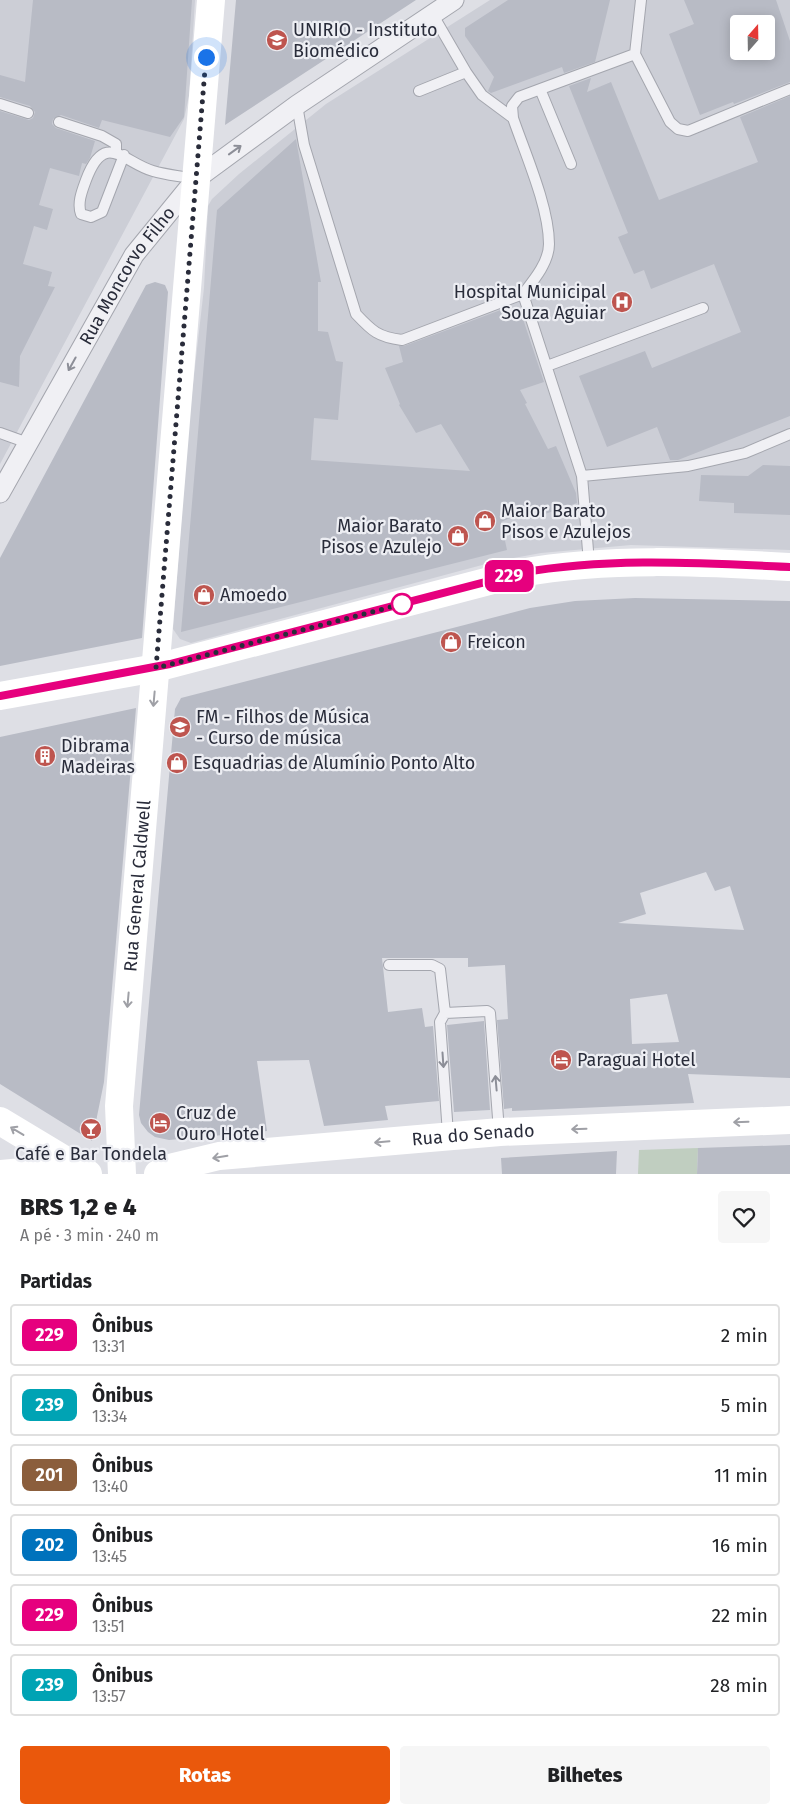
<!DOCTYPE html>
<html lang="pt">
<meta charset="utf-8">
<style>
:root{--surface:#fff;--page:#f6f6f6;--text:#202124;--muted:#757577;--line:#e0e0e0;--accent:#ea580c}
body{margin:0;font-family:"Fira Sans",sans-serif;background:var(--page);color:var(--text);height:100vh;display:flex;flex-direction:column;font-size:19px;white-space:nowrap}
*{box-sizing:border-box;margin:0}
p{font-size:16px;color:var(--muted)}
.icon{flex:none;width:28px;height:28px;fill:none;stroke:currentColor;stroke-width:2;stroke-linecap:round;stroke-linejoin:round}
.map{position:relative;height:1174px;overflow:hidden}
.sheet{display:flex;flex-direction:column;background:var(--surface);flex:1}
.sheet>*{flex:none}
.badge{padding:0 10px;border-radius:8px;font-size:18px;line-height:32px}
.needle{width:32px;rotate:20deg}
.controls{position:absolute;left:730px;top:15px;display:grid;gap:10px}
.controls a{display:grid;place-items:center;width:45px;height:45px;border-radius:5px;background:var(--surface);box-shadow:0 2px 12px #0003;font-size:25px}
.you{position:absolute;width:25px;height:25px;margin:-12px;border:4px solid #fff;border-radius:50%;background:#1a73e8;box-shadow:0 0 0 8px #1a73e833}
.map>.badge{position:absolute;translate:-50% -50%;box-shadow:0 0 0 2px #fff}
h2{padding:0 20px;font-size:19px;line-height:45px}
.round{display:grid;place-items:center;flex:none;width:52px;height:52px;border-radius:5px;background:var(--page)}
.summary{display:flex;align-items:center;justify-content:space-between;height:85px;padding:0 20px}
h1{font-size:24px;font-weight:800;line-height:38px}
.primary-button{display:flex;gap:10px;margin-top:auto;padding:10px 20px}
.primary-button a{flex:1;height:58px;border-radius:5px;background:var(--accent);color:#fff;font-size:20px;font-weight:800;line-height:58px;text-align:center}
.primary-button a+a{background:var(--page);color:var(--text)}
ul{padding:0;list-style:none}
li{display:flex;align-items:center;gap:15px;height:62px;margin:0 10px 8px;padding:0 10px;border:2px solid var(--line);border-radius:5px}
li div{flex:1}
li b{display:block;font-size:19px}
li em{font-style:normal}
li .badge{min-width:55px;font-weight:700;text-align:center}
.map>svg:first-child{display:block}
.built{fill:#ccced6;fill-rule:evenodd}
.green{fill:#c0cec0}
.building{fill:#b8bbc5;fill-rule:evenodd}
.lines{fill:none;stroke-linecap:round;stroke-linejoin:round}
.lane-casing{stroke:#a4a6ae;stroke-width:12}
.street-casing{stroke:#a4a6ae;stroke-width:21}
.lane{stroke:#f0f0f4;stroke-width:10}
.street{stroke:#f0f0f4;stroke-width:19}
.secondary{stroke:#fff;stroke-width:28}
.oneway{stroke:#8c8e97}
.oneway2{stroke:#9fa0a6}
.line-casing{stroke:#fff;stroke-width:11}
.line{stroke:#e6007e;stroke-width:8}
.walk{stroke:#292c3a;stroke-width:5;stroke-dasharray:0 9}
.stop-dot{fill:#fff;stroke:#e6007e;stroke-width:2.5}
.labels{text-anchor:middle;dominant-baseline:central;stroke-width:4.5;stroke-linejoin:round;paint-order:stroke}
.poi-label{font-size:18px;fill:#292c3a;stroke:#edeef3;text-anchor:start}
.street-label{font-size:18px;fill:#292c3a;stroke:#edeef3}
</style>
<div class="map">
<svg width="790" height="1174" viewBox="0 0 790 1174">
<rect width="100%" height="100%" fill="#dedfe5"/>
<path class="built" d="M0 0H195L189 96 184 119 0 464Z
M490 0H790V550L631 545 541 553 497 561 191 643 180 639 173 629 189 419 204 288 208 206 212 199 239 174 326 104ZM739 24H766V51H739Z"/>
<path class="green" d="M698 1148 697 1174H638L639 1150Z"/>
<path class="building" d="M33 0H192L184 117 170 137 102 120 99 128 61 115 53 119 52 124 56 128 95 141 90 158 86 164 82 163 79 176 50 168 39 205 53 209 47 230 34 226 23 264 52 272 48 286 55 287 20 356 19 387 0 382V111L29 120 33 118 35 112 30 106 0 97V75L25 82Z
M236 0H416L225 125Z
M508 0H610L595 62 564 73 562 67 491 93 488 91 494 77 465 36V28Z
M684 0H776L790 41V82L734 104 733 102 700 115 669 34 694 24ZM739 24H766V51H739Z
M591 78 587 92 611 82 659 200 758 162 740 117 790 96V416L678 460H670L657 427 607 447 579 376 645 351 652 368 741 332 714 264 651 289 644 270 634 274 618 237 628 233 569 86Z
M296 139 321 282H318V331L328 332 336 361 343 362 338 420 314 418 311 460 470 471 441 424 416 433 399 405 400 404 385 368 403 362 399 346H404L506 308 512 317 521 313 544 382 520 390 527 403 525 404 548 449 556 446 576 493 577 503 542 515 537 506 501 522 507 550 181 632 217 210Z
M155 282 165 285 168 292 142 638 0 666V558L146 285Z
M763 465 790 466V515L734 513V503L699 501 701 475 748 476Z
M635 598 790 601V1078L688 1074 694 1103 512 1111V1108L504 1109 497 1020 508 1019 505 965 468 967V958H382L388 1012 422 1008 425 1027 433 1026 439 1101 385 1106 388 1120 324 1126 309 1060 257 1061 267 1131 169 1140 155 1137 148 1132 141 1123 139 1115 175 709 181 698 530 608 575 601ZM706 872 715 891 730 886 744 930 618 923 646 914 640 893ZM667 994 679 1042 632 1044 630 999Z
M136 708 104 1082 92 1141 0 1084V737Z
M484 1021 490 1110 454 1112 447 1025Z
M790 1145V1174H697L698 1148Z
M617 1151 616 1174H502L501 1158Z"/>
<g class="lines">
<g class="lane-casing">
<path id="lane" d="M635 54 641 0
M466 72 482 95 513 118
M540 89 571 164
M419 91 466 72 433 15
M0 104 28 113
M297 105 304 145 356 314C372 331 378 337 402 340L523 294 582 476 589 563
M59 122 102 136 116 144V153
M124 155 102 212 91 217 81 214C77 203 82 191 86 180 105 129 124 163 153 171 166 175 181 176 195 179
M523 294C534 280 549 262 549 244 549 207 525 153 513 118L512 106 519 97 635 54 670 122 678 129 688 131 790 89
M547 366 703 308
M0 433 28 443
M582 476 688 466 745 453 790 434
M389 965H432L440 969 445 1013 440 1022 448 1134
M445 1013 487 1011 490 1013 499 1131"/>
</g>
<g class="street-casing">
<g id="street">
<path id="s1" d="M0 493 134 255 196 179 297 105 454 0"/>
</g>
</g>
<use href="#lane" class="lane"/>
<use href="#street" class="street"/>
<g class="secondary">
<path d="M0 696 156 668 520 573C610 557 699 562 790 567"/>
<path d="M0 1121 88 1174"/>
<path d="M1 1174 77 1167"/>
<path id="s2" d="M122 1174 119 1106 211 0"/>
<path id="s3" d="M158 1174 169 1168 219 1156 500 1132 790 1120"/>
</g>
</g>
<defs><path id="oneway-shaft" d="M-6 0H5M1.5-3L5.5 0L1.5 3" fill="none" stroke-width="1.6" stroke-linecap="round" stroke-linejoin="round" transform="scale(1.25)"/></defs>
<g class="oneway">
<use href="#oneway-shaft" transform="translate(235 150) rotate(-36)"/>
<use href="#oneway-shaft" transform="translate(72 364) rotate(119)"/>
<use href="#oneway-shaft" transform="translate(443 1060) rotate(86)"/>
<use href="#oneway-shaft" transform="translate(496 1083) rotate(-95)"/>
</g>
<g class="oneway2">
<use href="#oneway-shaft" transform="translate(154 699) rotate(95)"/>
<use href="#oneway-shaft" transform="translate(128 1000) rotate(95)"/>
<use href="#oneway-shaft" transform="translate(741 1122) rotate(178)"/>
<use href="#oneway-shaft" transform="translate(579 1129) rotate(178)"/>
<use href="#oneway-shaft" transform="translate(17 1131) rotate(-149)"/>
<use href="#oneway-shaft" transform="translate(382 1142) rotate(175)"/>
<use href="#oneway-shaft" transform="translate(220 1157) rotate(171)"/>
</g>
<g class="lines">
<g class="line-casing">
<path id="line" d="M0 696 170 664 520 573C610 557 699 563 790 567"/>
</g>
<use href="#line" class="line"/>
<path class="walk" d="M206 57 156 668 406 603 402 604"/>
</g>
<defs>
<g id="university-disc" transform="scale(1.125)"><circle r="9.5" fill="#be554f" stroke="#edeef3"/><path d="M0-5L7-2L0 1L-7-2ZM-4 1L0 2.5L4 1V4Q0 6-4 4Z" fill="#fff"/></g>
<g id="hospital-disc" transform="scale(1.125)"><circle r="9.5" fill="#be554f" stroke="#edeef3"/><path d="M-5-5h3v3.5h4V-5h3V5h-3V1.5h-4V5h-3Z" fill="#fff"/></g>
<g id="shop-disc" transform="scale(1.125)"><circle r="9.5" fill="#be554f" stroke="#edeef3"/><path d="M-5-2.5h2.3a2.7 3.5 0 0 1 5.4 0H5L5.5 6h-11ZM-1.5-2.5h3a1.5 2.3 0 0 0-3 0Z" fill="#fff"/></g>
<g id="school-disc" transform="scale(1.125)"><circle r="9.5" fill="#be554f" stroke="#edeef3"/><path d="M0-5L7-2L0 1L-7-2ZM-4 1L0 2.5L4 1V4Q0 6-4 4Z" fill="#fff"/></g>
<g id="building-disc" transform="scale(1.125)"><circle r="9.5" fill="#be554f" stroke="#edeef3"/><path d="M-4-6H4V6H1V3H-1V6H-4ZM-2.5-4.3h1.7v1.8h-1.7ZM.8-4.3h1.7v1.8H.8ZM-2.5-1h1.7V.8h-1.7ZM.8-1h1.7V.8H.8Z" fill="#fff"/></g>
<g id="hotel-disc" transform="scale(1.125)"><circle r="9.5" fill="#be554f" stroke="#edeef3"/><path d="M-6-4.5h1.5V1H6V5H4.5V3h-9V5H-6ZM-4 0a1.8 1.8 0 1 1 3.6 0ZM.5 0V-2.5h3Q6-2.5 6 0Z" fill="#fff"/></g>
<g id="bar-disc" transform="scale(1.125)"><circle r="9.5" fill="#be554f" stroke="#edeef3"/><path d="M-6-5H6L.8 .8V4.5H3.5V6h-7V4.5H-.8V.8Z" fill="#fff"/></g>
</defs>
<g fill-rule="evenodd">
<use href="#university-disc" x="277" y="40"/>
<use href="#hospital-disc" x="622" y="302"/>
<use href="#shop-disc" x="485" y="521"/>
<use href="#shop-disc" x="458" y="536"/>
<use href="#shop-disc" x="204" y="595"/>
<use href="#shop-disc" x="451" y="642"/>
<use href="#school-disc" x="180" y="727"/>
<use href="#building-disc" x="45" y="756"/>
<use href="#shop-disc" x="177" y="763"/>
<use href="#hotel-disc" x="561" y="1060"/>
<use href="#hotel-disc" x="160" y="1123"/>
<use href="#bar-disc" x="91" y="1129"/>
</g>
<circle class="stop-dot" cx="402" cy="604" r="10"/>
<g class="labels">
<g class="poi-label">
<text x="293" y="30">UNIRIO - Instituto<tspan x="293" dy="21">Biomédico</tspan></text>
<text x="606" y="292" text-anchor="end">Hospital Municipal<tspan x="606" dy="21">Souza Aguiar</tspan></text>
<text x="501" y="511">Maior Barato<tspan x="501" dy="21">Pisos e Azulejos</tspan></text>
<text x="442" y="526" text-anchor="end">Maior Barato<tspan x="442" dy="21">Pisos e Azulejo</tspan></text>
<text x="220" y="595">Amoedo</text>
<text x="467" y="642">Freicon</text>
<text x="196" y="717">FM - Filhos de Música<tspan x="196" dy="21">- Curso de música</tspan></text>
<text x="61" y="746">Dibrama<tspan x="61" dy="21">Madeiras</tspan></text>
<text x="193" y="763">Esquadrias de Alumínio Ponto Alto</text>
<text x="577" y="1060">Paraguai Hotel</text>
<text x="176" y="1113">Cruz de<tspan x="176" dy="21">Ouro Hotel</tspan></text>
<text x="91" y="1154" text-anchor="middle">Café e Bar Tondela</text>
</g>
<g class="street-label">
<text stroke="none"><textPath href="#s1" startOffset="252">Rua Moncorvo Filho</textPath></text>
<text stroke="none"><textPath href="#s2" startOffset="289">Rua General Caldwell</textPath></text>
<text stroke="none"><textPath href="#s3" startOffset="319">Rua do Senado</textPath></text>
</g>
</g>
</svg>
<div class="controls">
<a><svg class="needle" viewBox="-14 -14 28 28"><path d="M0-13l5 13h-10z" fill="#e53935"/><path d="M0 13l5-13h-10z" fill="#757577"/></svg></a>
</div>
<div class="you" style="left:206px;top:57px"></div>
<b class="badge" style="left:509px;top:576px;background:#e6007e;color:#fff">229</b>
</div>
<section class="sheet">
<div class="summary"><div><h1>BRS 1,2 e 4</h1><p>A pé · 3 min · 240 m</p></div><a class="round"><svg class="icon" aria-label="heart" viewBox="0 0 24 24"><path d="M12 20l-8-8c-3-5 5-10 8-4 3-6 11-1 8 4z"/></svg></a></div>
<h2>Partidas</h2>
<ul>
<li><span class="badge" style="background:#e6007e;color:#fff">229</span><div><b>Ônibus</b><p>13:31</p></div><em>2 min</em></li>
<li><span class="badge" style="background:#00a3b4;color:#fff">239</span><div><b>Ônibus</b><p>13:34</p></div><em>5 min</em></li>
<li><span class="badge" style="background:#8b5e3c;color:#fff">201</span><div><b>Ônibus</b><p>13:40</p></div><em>11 min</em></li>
<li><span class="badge" style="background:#0072bc;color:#fff">202</span><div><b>Ônibus</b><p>13:45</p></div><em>16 min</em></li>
<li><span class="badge" style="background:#e6007e;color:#fff">229</span><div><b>Ônibus</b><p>13:51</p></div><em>22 min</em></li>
<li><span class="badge" style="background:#00a3b4;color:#fff">239</span><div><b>Ônibus</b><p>13:57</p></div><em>28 min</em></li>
</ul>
<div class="primary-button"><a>Rotas</a><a>Bilhetes</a></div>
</section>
